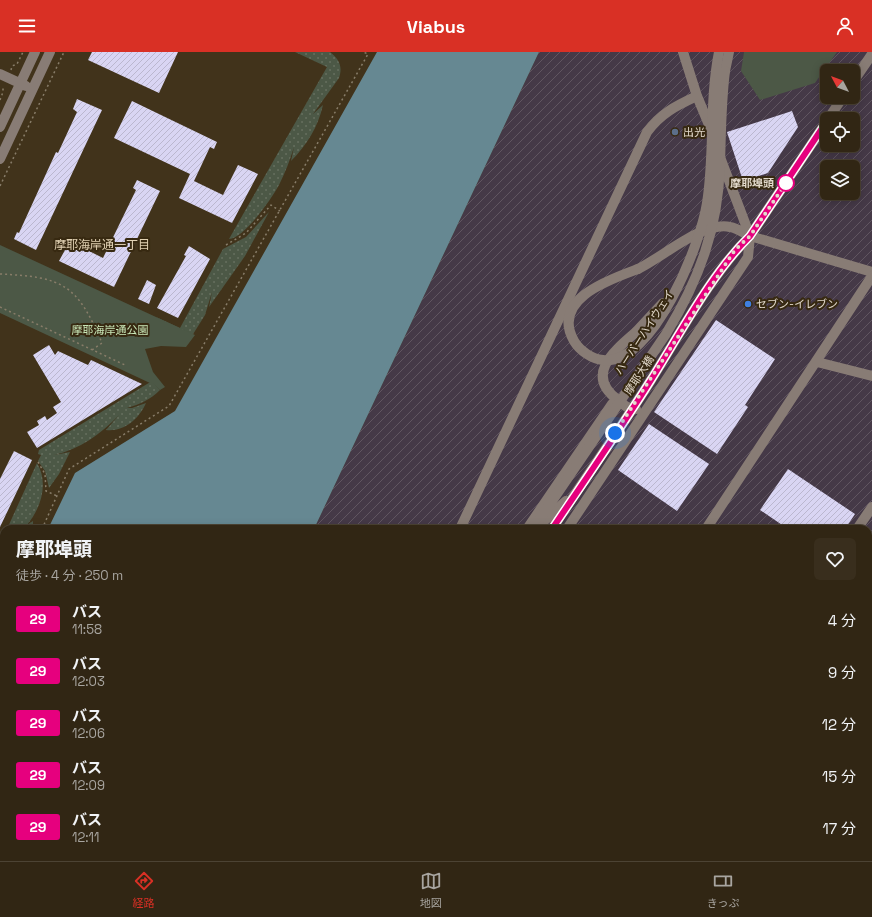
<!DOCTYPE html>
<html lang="ja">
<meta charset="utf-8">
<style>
:root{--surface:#312614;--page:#392e1d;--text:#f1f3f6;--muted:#a8a5a0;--line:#4c4334;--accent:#d93025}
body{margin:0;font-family:"Space Grotesk","Noto Sans JP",sans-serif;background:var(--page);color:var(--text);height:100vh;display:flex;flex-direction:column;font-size:15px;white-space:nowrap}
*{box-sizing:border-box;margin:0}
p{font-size:13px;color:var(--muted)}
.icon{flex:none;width:22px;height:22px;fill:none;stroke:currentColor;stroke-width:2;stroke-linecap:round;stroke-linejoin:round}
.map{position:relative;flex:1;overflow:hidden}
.details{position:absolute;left:0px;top:473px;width:872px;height:336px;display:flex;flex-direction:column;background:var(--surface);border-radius:12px 12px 0 0;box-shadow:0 2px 10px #0003,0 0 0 1px var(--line)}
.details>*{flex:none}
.badge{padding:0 8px;border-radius:3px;font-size:14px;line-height:26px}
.needle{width:26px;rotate:311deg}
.controls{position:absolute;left:820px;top:12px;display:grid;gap:8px}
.controls a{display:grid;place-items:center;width:40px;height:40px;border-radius:6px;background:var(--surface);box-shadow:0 2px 10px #0003,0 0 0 1px var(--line);font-size:20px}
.you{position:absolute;width:20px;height:20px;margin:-10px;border:3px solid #fff;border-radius:50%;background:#1a73e8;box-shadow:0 0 0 6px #1a73e833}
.map>.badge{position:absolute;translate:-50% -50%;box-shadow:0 0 0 2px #fff}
.round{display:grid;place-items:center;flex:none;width:42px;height:42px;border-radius:6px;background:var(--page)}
.summary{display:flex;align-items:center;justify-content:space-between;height:68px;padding:0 16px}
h1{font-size:19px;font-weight:800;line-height:30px}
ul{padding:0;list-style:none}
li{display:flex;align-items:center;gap:12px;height:52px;padding:0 16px}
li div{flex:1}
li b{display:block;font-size:15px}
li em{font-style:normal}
li .badge{min-width:44px;font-weight:700;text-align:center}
header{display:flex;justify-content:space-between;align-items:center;height:52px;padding:0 16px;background:var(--accent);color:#fff;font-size:18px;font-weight:800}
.tab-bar{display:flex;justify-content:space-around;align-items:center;height:56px;border-top:1px solid var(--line);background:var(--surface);font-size:11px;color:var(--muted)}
.tab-bar a{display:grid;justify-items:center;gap:2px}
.tab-bar .current{color:var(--accent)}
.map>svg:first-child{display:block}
.industrial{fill:url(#industrial-furrows);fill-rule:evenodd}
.grass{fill:url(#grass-dots)}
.green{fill:#4c5846}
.water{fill:#668892}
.building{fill:url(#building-hatch)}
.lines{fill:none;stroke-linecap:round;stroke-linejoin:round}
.path{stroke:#887d69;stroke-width:1.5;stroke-dasharray:2 3;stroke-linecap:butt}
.minor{stroke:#887c75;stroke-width:10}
.minor-bridge{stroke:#887c75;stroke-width:10}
.line-casing{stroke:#fff;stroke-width:9}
.line{stroke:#e6007e;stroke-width:6}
.walk{stroke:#e2d9cb;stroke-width:4;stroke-dasharray:0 7.2}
.service-dot{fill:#5c6f8a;stroke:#372911;stroke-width:1.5}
.stop-dot{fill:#fff;stroke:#e6007e;stroke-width:2}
.shop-dot{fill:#3f7fe0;stroke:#372911;stroke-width:1.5}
.labels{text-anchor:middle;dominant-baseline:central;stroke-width:4;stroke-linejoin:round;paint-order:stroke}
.poi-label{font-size:11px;fill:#e2d9cb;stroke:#372911;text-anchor:start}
.stop-label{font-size:11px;font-weight:bold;fill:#e2d9cb;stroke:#372911;text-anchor:end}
.park-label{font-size:11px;fill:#cae8b9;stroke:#372911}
.street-label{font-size:11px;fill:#e2d9cb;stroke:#372911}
.neighbourhood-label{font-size:12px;fill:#e1d1b3;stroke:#372911}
</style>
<header><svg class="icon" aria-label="menu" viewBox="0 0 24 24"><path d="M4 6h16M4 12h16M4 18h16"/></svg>Viabus<svg class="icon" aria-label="person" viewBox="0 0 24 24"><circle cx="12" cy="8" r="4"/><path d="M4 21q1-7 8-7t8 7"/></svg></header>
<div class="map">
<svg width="872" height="809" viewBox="0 0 872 809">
<defs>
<pattern id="industrial-furrows" width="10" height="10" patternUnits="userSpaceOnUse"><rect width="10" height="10" fill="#453947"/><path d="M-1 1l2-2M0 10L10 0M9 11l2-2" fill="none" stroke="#605560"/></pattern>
<pattern id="grass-dots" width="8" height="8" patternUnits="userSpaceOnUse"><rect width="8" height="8" fill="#4c5846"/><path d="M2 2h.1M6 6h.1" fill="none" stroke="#666f5f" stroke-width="1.8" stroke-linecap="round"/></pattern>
<pattern id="building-hatch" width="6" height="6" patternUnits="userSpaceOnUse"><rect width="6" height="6" fill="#d9d5f3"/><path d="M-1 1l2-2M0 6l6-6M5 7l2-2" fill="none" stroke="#bbb7cf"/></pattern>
</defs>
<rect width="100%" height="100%" fill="#41331b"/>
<path class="industrial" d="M539 0H872V809H169L165 805H868V477H314ZM827 19H853V45H827ZM827 67H853V93H827ZM827 115H853V141H827Z"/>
<path class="grass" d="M295 0H330C339 7 343 14 339 26L313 62 323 53C318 75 307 93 291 109L294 95C290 108 285 121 279 133 272 146 244 187 229 187L327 15Z
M269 160 245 204 209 255 212 240 205 263 190 287 156 265 180 276 223 197 246 185Z
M152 329 160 338C150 348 140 352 127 356H132L146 351C139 367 124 380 106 378L119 363C100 383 80 397 54 403L70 400 59 422 49 436 45 419 38 409 41 403 38 402 39 398Z
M37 411C49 431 41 456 27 473L33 469V477H7Z
M4 484V519L0 523V492Z"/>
<path class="green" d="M744 0H837L815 31 760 48 741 19Z
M0 193 195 283 186 295 161 294 145 297 153 320 165 335 160 338 152 330 150 331 0 261Z"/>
<path class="water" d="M377 0H539L314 477H48L75 421 175 359Z
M4 641V805H165L169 809H0V681Z"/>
<path class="building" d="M92 0H178L159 41 88 8Z
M77 47 102 58 36 198 14 187 17 180 19 181 56 100 58 101 77 60 73 57Z
M132 49 217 90 214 97 210 95 194 129 223 143 238 113 258 122 232 171 179 146 190 122 114 86Z
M792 59 798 75 768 121 743 129 727 80Z
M137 128 160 139 114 235 59 209 71 187 78 191 77 193 103 206 136 138 133 136Z
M189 194 210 207 178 266 157 256 186 204 184 203Z
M147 228 156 233 149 252 138 247Z
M716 268 775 307 745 353 748 355 717 402 654 360Z
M49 293 55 303 58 299 88 313 91 308 142 332 37 396 27 380 39 373 37 369 45 364 47 368 57 361 53 355 61 350 33 303Z
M649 372 709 412 677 459 618 418Z
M14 399 32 408 0 475V427Z
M788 417 855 462 845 477H788L760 458Z"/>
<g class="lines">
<path class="path" d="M11 18 12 14 17 12 23 0
M0 48 3 40V34
M0 134 64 0
M226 193 246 181 271 153 280 159
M0 222C63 225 77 232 102 291L92 298
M0 255 125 313
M38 410 45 422 46 439 57 444
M42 477 69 417 169 354 368 2 363 0
M0 526 4 522
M0 552H4
M0 557 4 558
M0 621 4 583"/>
<path class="minor" d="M683 0 697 44 712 80
M725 19 729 0
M0 22 26 34
M853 30 872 2
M828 67 843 45
M0 75 35 0
M0 107 50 0
M638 217C663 205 703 169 730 175 737 176 744 181 750 184L872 220
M636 280C614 299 584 323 618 348 623 352 629 359 636 357
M817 310 872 324
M536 476 566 449
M460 477 647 80C661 61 676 54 697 44
M527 477 612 352
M552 477C584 427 619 379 651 328 680 282 711 222 750 184L827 69
M567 477 748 205 750 184 720 105
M706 477 872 224
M857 477 872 455
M868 564 872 565
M868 666 872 667
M868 703H872
M306 809 308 805
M315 809 318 805
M331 809 332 805"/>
<path class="minor-bridge" d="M638 217C611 227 550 247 574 289 580 299 592 307 603 308 653 314 701 191 707 151 715 101 709 50 719 0
M636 280 663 251
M533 477 666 282C699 228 718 177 720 113 721 81 721 50 725 19"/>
</g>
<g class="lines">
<g class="line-casing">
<path id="line" d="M552 477C585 428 619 379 651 328 680 282 711 222 750 184L827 69"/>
</g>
<use href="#line" class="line"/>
<path class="walk" d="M615 381 727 210 735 198 750 184 786 131"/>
</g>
<circle class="service-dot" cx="675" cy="80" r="4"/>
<circle class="stop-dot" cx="786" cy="131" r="8"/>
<circle class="shop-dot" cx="748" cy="252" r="4"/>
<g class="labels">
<g class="poi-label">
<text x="683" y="80">出光</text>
<text x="756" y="252">セブン-イレブン</text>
</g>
<g class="stop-label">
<text x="774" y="131">摩耶埠頭</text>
</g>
<g class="park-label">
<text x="110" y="278">摩耶海岸通公園</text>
</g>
<g class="street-label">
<text transform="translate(644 280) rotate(-57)">ハーバーハイウェイ</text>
<text transform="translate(639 323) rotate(-57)">摩耶大橋</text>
</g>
<g class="neighbourhood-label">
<text x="102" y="193">摩耶海岸通一丁目</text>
</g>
</g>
</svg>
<div class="controls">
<a><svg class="needle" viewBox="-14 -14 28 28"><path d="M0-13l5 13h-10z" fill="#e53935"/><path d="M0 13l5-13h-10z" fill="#a8a5a0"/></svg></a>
<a><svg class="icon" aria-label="locate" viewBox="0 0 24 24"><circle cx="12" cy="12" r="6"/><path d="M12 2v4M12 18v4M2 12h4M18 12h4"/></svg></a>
<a><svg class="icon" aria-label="layers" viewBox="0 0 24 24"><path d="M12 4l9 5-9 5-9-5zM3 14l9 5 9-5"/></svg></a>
</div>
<div class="you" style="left:615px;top:381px"></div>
<section class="details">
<div class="summary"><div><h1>摩耶埠頭</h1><p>徒歩 · 4 分 · 250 m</p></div><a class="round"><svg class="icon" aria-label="heart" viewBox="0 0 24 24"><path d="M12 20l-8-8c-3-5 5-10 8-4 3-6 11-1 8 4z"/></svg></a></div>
<ul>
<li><span class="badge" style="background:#e6007e;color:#fff">29</span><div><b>バス</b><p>11:58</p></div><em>4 分</em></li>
<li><span class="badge" style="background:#e6007e;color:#fff">29</span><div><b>バス</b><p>12:03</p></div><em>9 分</em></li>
<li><span class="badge" style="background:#e6007e;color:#fff">29</span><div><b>バス</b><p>12:06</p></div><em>12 分</em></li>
<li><span class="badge" style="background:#e6007e;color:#fff">29</span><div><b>バス</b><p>12:09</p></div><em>15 分</em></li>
<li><span class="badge" style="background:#e6007e;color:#fff">29</span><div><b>バス</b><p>12:11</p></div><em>17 分</em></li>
</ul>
</section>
</div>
<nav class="tab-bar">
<a class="current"><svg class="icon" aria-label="directions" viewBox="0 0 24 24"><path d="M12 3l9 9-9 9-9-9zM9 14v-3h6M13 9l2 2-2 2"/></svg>経路</a>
<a><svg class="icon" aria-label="map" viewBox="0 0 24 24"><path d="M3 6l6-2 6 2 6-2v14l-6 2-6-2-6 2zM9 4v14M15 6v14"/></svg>地図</a>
<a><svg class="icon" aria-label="tickets" viewBox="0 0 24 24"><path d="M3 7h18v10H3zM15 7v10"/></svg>きっぷ</a>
</nav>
